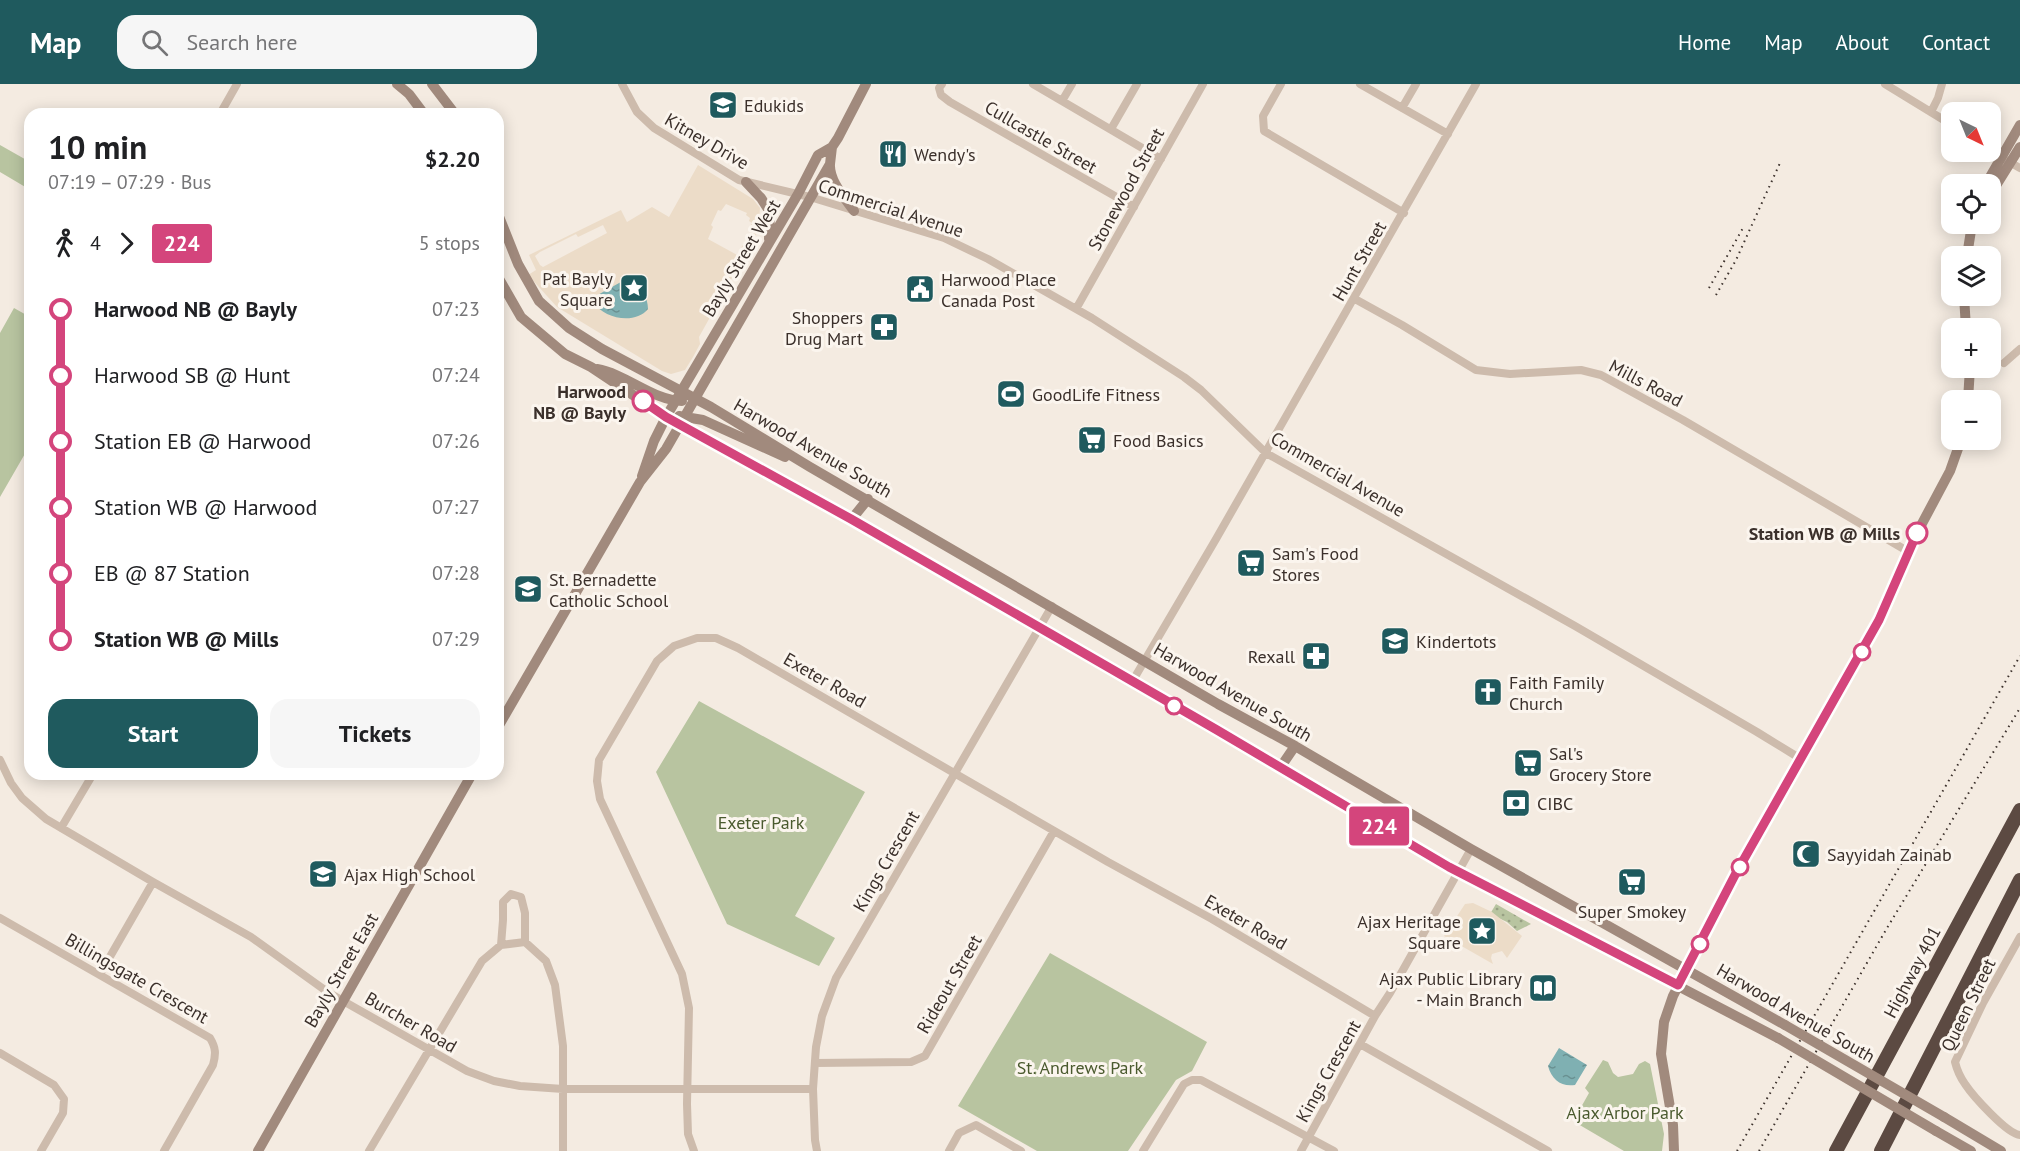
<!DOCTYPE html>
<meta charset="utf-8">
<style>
:root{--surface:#fff;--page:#f6f6f6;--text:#202124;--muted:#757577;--accent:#1f5a5e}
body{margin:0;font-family:"PT Sans",sans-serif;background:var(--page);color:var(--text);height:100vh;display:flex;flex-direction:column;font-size:22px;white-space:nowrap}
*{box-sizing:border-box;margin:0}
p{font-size:20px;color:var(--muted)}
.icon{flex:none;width:33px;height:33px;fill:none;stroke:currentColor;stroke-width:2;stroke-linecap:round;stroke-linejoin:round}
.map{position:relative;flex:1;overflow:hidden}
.panel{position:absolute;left:24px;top:24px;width:480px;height:672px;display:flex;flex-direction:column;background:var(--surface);border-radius:18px;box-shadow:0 3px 15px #0003}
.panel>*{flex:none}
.badge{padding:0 12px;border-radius:4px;font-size:21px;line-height:39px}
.needle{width:39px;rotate:137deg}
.tools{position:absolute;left:1941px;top:18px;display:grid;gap:12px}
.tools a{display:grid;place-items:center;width:60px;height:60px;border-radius:12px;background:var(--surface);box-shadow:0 3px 15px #0003;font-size:30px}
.map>.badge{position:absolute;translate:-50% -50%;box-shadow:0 0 0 3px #fff}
.legs{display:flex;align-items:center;gap:9px;height:66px;padding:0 24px;font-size:20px}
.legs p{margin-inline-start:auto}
.overview{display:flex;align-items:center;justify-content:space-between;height:102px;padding:0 24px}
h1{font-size:33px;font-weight:600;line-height:45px}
.button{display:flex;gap:12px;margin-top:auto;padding:12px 24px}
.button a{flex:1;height:69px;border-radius:18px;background:var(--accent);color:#fff;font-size:24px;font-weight:600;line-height:69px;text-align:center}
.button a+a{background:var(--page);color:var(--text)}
ul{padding:0 24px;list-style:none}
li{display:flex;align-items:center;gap:21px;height:66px;font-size:22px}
li i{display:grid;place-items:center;width:9px;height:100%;margin:0 8px;background:currentColor}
li i::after{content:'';width:15px;height:15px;margin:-8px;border:4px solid;border-radius:50%;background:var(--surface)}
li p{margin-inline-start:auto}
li:first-child i{background:linear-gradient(#0000 50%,currentColor 0)}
li:last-child i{background:linear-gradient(currentColor 50%,#0000 0)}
header{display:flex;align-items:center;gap:36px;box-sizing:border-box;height:84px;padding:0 30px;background:var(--accent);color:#fff}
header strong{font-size:28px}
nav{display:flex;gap:33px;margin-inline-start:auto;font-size:21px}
.search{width:420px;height:54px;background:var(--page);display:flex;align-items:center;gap:15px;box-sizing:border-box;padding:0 21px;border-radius:18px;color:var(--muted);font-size:22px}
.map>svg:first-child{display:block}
.grass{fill:url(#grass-dots)}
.green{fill:#b8c4a0}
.plaza{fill:#ecdcc8;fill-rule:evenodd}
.water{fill:url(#water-ripples)}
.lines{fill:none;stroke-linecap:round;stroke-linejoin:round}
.street{stroke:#cdbbac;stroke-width:8}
.secondary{stroke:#a18a7d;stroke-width:10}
.highway{stroke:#5c4a42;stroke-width:14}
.rail{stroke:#3b302b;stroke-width:2;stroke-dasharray:1.5 4.5;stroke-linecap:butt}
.secondary-bridge{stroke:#a18a7d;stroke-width:10}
.line-1-casing{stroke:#fff;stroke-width:14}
.line-1{stroke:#d4457c;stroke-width:9}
.stop-1-dot{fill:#fff;stroke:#d4457c;stroke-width:3}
.labels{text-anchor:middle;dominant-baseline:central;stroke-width:6;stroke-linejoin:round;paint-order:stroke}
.poi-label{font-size:18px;fill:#3b302b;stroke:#fbf5ee;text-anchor:start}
.street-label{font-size:18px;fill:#3b302b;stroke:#fbf5ee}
.stop-label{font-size:18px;font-weight:bold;fill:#3b302b;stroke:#fbf5ee;text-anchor:end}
.park-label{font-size:18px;fill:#4a5a2e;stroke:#fbf5ee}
</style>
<header>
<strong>Map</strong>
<div class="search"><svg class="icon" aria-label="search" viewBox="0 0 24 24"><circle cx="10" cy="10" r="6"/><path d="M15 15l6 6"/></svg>Search here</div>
<nav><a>Home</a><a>Map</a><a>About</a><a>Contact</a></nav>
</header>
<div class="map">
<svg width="2020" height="1067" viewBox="0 0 2020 1067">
<defs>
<pattern id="grass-dots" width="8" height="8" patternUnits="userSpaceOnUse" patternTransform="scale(1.5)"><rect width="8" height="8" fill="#b8c4a0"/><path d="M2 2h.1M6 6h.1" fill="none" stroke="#97a083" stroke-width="1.8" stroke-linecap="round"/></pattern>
<pattern id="water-ripples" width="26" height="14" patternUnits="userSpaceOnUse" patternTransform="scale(1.5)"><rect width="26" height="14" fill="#7fb0b2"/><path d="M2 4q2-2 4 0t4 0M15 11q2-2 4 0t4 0" fill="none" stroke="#699091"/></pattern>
</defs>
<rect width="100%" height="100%" fill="#f4ebe1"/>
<path class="grass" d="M1496 820 1531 840 1517 847 1507 838 1490 830Z"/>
<path class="green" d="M0 61 30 78V99L27 104 0 88Z
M14 224 30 233V361L0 413V249Z
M699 617 865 708 795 832 835 854 819 882 727 840 656 688Z
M1050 869 1207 958 1192 987 1176 996 1128 1067H1037L958 1022Z
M1603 976 1608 978 1613 989 1618 993 1633 990 1639 980 1645 977 1650 980 1664 1050 1662 1067H1624L1578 1040 1583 1031 1580 1025 1589 1009 1585 1004Z"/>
<path class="plaza" d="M698 81 753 115 760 124 758 147 699 253 700 260 693 273 685 286 671 290 662 287 557 223 528 191 536 186 529 171 621 126 627 138 652 123 669 133ZM726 120 747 129 746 131 750 134 749 137 752 139 749 144 752 146 738 169 739 172 708 155 713 143 711 141 718 126 721 127ZM603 141 607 149 543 183 540 181 535 172 540 168 576 150 578 153Z
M1473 819 1492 828 1522 852 1507 874 1502 867 1492 870 1491 874 1493 880 1444 852 1465 820Z"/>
<path class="water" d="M628 194H633C642 201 648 215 648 225 635 241 604 235 593 218L594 213Z
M1559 964 1587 981 1575 1001C1561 1003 1552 996 1548 982Z"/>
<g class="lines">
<path class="street" d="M622 0 637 28 654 44 739 96 810 113 944 154 988 175 1092 234 1184 293 1201 306 1266 369 1575 542 1757 648 1801 675
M942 0 939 4 941 11 950 18 1134 123
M1033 0 1161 75
M1281 0 1263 32 1264 47 1404 129
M1360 0 1448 50
M1885 0 1952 41
M1062 17 1072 0
M1402 24 1416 0
M1931 28 1938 14 1942 0
M220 30 237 0
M1111 45 1137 0
M1990 67 2020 84
M1355 215 1402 241 1476 286 1510 290 1581 286 1601 291 1683 336 1909 468
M1076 225 1203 0
M2004 279 2020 265
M1132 598 1216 455 1476 0
M0 676 11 699 22 714 46 735 153 798 251 853 329 909 467 987 494 997 520 1002 563 1005H813
M61 744 93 690
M0 834 210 954C216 964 216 970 213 981L164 1067
M2020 853 1983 919 1955 978C1957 986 1960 993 1965 1000 1973 1012 2007 1050 2020 1051
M501 861 503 836V818L511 810 521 813 525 829V858
M100 890 153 798
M1360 960 1548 1067
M0 969 54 1001 64 1015 63 1029 41 1067
M815 979 911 978 925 972 1054 747
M369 1067 482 877 501 861 525 858 546 877 555 901 563 962V1067
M694 1067 688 1050 687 1020 689 924 682 890 600 715 597 697 599 676 657 577 674 562 697 554H716L738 564 1108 778 1212 835 1375 932
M817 1067 815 1056 813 1005 816 963 822 932 836 894 1052 522
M949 1067 959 1049 976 1041 1021 1067
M1143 1067 1184 1000 1192 996H1201L1334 1067
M1301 1067 1375 932 1390 909 1471 765"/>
<path class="secondary" d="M397 0 409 10 424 30
M432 0 455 30
M830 80C829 97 845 114 854 127
M746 98 761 114 770 128 769 155
M1986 100 2020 41
M1990 111 2020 63
M498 130 518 180 539 217 569 244 602 265 711 323 810 383 1218 620 1295 662 1471 765 1785 941
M1967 172 1972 140
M498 193 521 233 565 270 591 283 666 333 851 436 1217 646 1449 783 1778 954
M1964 212 1966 244
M597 285C626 290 654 317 682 317
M1968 316 1970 284
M679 332 703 336 785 373
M642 392 654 357 666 333 798 110 818 71 832 63 838 54 866 0
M851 436 868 415
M498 643 629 417 640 398 666 365 830 80 832 63
M1280 684 1295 662
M1944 1033 2001 1067
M1936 1047 1971 1067
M258 1067 472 690
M1674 1067 1673 1041 1661 970 1664 938 1673 912 1735 791 1879 536 1917 449 1950 387 1961 356"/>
<path class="highway" d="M1836 1067 2020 726
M1881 1067 2020 796"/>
<path class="rail" d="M1709 204 1743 144
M1716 211 1736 176 1780 79
M1737 1067 2020 572
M1759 1067 1887 844 2020 624"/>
<path class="secondary-bridge" d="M1785 941 1944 1033
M1778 954 1936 1047"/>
</g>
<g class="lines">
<g class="line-1-casing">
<path id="line-1" d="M643 317 666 333 851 435 1030 538 1217 646 1449 783 1678 901 1735 791 1879 536 1917 449"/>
</g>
<use href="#line-1" class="line-1"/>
</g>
<defs>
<g id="school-square" transform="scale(1.5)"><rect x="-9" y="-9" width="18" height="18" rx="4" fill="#1f5a5e" stroke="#fbf5ee"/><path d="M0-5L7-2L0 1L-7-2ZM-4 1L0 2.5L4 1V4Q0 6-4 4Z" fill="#fff"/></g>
<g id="restaurant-square" transform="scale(1.5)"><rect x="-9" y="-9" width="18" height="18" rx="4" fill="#1f5a5e" stroke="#fbf5ee"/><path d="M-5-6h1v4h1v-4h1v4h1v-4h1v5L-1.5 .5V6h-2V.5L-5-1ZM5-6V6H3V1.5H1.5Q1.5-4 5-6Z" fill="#fff"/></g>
<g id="sight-square" transform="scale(1.5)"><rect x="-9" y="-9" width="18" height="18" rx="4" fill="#1f5a5e" stroke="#fbf5ee"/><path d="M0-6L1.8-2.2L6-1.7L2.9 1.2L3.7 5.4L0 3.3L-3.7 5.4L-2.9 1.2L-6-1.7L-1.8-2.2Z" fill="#fff"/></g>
<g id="civic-square" transform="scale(1.5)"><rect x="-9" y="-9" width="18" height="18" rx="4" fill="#1f5a5e" stroke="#fbf5ee"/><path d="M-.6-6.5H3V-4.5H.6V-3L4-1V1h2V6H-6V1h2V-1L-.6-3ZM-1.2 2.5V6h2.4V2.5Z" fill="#fff"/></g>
<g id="pharmacy-square" transform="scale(1.5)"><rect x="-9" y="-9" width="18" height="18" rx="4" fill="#1f5a5e" stroke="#fbf5ee"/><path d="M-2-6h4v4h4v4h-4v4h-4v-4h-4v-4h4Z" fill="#fff"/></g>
<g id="stadium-square" transform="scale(1.5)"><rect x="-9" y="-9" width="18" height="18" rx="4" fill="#1f5a5e" stroke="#fbf5ee"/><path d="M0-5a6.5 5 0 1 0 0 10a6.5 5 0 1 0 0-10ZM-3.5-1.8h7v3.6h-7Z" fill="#fff"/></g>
<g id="supermarket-square" transform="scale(1.5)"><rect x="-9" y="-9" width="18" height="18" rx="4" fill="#1f5a5e" stroke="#fbf5ee"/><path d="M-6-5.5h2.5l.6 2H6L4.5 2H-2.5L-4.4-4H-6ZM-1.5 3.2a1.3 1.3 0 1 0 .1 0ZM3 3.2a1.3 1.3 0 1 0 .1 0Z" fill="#fff"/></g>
<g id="church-square" transform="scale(1.5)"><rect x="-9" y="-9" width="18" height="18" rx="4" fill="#1f5a5e" stroke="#fbf5ee"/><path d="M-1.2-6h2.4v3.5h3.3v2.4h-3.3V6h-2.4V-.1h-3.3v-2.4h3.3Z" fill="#fff"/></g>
<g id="bank-square" transform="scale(1.5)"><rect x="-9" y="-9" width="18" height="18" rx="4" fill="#1f5a5e" stroke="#fbf5ee"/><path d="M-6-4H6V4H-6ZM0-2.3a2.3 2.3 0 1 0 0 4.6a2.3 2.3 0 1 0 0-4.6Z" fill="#fff"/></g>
<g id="mosque-square" transform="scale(1.5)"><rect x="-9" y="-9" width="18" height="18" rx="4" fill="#1f5a5e" stroke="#fbf5ee"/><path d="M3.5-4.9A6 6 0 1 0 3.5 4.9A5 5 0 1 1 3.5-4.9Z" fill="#fff"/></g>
<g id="library-square" transform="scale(1.5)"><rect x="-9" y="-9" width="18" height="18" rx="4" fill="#1f5a5e" stroke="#fbf5ee"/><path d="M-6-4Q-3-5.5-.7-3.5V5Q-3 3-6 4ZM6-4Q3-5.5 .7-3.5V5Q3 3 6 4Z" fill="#fff"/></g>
</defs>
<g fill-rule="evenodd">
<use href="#school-square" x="723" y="21"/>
<use href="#restaurant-square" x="893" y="70"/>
<use href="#sight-square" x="634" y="204"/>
<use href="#civic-square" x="920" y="205"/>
<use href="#pharmacy-square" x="884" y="243"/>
<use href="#stadium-square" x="1011" y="310"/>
<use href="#supermarket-square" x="1092" y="356"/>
<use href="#supermarket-square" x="1251" y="479"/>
<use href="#school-square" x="528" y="505"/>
<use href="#school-square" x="1395" y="557"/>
<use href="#pharmacy-square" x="1316" y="572"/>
<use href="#church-square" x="1488" y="608"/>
<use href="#supermarket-square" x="1528" y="679"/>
<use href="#bank-square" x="1516" y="719"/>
<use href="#mosque-square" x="1806" y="770"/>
<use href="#school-square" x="323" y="790"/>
<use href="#supermarket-square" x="1632" y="798"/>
<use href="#sight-square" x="1482" y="847"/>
<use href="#library-square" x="1543" y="904"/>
</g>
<g class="stop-1-dot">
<circle cx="643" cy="317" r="10"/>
<circle cx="1917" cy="449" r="10"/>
<circle cx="1862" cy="568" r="8"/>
<circle cx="1174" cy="622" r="8"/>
<circle cx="1740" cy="783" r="8"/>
<circle cx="1700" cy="860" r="8"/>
</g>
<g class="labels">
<g class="poi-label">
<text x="744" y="21">Edukids</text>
<text x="914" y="70">Wendy's</text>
<text x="613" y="194" text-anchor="end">Pat Bayly<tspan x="613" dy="21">Square</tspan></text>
<text x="941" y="195">Harwood Place<tspan x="941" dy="21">Canada Post</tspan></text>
<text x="863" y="233" text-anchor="end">Shoppers<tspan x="863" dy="21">Drug Mart</tspan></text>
<text x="1032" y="310">GoodLife Fitness</text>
<text x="1113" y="356">Food Basics</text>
<text x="1272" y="469">Sam's Food<tspan x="1272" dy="21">Stores</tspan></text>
<text x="549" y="495">St. Bernadette<tspan x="549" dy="21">Catholic School</tspan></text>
<text x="1416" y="557">Kindertots</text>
<text x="1295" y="572" text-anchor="end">Rexall</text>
<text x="1509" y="598">Faith Family<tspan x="1509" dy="21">Church</tspan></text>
<text x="1549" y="669">Sal's<tspan x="1549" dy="21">Grocery Store</tspan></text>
<text x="1537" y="719">CIBC</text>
<text x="1827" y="770">Sayyidah Zainab</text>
<text x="344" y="790">Ajax High School</text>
<text x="1632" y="827" text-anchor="middle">Super Smokey</text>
<text x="1461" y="837" text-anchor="end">Ajax Heritage<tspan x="1461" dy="21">Square</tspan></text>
<text x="1522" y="894" text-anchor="end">Ajax Public Library<tspan x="1522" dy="21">- Main Branch</tspan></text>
</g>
<g class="street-label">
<text transform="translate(1041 53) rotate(30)">Cullcastle Street</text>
<text transform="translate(707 57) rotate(30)">Kitney Drive</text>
<text transform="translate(1126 105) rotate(-61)">Stonewood Street</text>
<text transform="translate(891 124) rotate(18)">Commercial Avenue</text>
<text transform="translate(741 174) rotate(-59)">Bayly Street West</text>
<text transform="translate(1359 177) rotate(-60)">Hunt Street</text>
<text transform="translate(1646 299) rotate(28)">Mills Road</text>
<text transform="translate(813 364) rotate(30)">Harwood Avenue South</text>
<text transform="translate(1338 390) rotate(30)">Commercial Avenue</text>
<text transform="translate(825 596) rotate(30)">Exeter Road</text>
<text transform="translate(1233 608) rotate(30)">Harwood Avenue South</text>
<text transform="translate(886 777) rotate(-60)">Kings Crescent</text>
<text transform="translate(1246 838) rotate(30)">Exeter Road</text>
<text transform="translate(341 886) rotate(-60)">Bayly Street East</text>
<text transform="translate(1912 888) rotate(-62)">Highway 401</text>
<text transform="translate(137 894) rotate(30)">Billingsgate Crescent</text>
<text transform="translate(949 900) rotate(-60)">Rideout Street</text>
<text transform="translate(1968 921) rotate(-64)">Queen Street</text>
<text transform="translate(1796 929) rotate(30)">Harwood Avenue South</text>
<text transform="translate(411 938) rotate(30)">Burcher Road</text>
<text transform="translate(1328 987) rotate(-61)">Kings Crescent</text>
</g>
<g class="stop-label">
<text x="626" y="307">Harwood<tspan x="626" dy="21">NB @ Bayly</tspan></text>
<text x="1900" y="449">Station WB @ Mills</text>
</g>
<g class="park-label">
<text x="761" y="738">Exeter Park</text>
<text x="1080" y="983">St. Andrews Park</text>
<text x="1625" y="1028">Ajax Arbor Park</text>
</g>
</g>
</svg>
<div class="tools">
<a><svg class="needle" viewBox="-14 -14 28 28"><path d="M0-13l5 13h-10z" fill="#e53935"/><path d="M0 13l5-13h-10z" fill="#757577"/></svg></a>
<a><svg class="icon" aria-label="locate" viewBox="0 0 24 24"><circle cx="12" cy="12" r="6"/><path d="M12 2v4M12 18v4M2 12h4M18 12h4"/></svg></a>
<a><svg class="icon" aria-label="layers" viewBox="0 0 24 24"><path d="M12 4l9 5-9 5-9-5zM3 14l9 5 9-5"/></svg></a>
<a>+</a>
<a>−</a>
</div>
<b class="badge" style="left:1379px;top:742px;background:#d4457c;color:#fff">224</b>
<section class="panel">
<div class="overview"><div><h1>10 min</h1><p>07:19 – 07:29 · Bus</p></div><b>$2.20</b></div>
<div class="legs"><svg class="icon" aria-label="walk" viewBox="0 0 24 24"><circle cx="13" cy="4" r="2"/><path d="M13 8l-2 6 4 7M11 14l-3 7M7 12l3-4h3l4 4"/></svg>4<svg class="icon" aria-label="forward" viewBox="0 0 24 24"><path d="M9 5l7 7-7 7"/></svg><b class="badge" style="background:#d4457c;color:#fff">224</b><p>5 stops</p></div>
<ul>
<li><i style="color:#d4457c"></i><b>Harwood NB @ Bayly</b><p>07:23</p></li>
<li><i style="color:#d4457c"></i><span>Harwood SB @ Hunt</span><p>07:24</p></li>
<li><i style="color:#d4457c"></i><span>Station EB @ Harwood</span><p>07:26</p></li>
<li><i style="color:#d4457c"></i><span>Station WB @ Harwood</span><p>07:27</p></li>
<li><i style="color:#d4457c"></i><span>EB @ 87 Station</span><p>07:28</p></li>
<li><i style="color:#d4457c"></i><b>Station WB @ Mills</b><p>07:29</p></li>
</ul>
<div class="button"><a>Start</a><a>Tickets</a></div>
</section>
</div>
